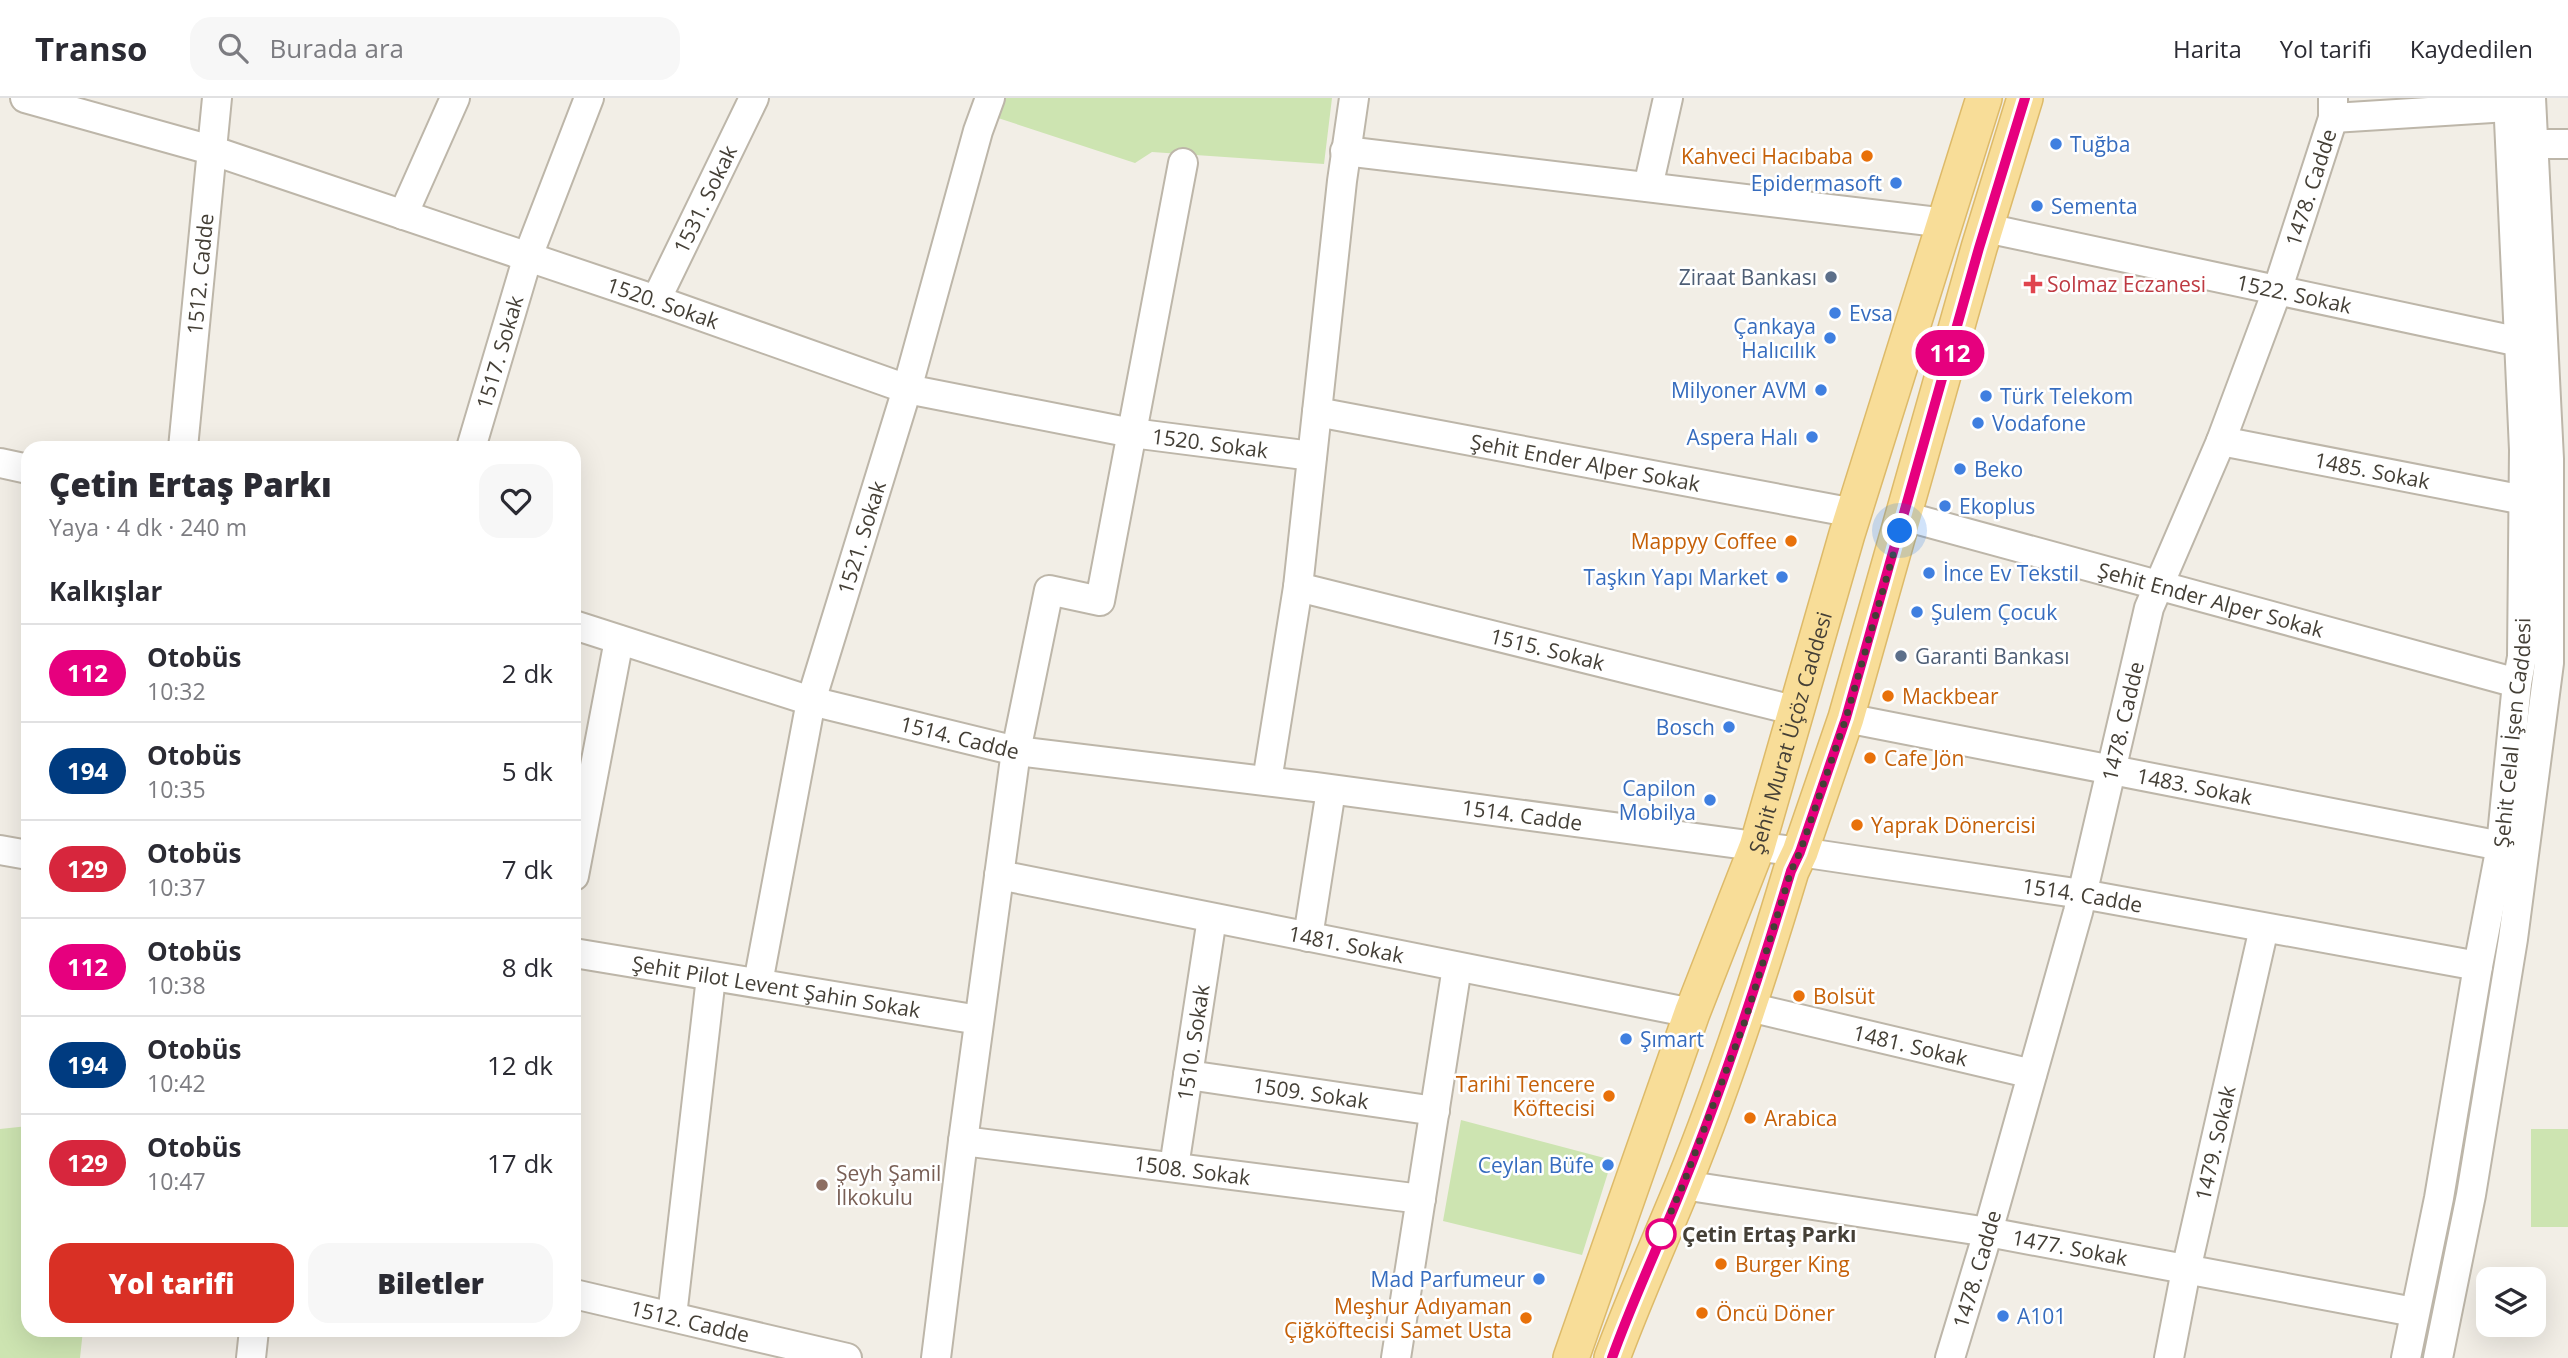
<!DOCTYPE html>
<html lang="tr">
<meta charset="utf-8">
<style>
:root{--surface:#fff;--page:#f7f7f7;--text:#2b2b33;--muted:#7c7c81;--line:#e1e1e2;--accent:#d93025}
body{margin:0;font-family:"Open Sans",sans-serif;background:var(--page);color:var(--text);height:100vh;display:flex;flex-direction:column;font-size:26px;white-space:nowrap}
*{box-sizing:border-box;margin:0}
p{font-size:23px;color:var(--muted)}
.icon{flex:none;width:38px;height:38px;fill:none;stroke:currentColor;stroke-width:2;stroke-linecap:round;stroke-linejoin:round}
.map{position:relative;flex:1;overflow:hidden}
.sheet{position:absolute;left:21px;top:343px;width:560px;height:896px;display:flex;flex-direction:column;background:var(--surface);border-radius:21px;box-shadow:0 7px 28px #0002}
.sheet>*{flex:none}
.badge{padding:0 14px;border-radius:23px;font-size:24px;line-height:46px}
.fabs{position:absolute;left:2476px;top:1169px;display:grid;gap:14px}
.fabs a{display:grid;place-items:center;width:70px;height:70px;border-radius:14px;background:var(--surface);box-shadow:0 7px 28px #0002;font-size:35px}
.you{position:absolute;width:35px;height:35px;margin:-18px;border:5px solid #fff;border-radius:50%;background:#1a73e8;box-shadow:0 0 0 10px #1a73e833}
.map>.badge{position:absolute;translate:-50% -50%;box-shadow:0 0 0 4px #fff}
h2{padding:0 28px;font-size:26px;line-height:63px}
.round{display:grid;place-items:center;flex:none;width:74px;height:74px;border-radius:21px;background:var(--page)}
.head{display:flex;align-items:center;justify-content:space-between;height:119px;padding:0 28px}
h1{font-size:33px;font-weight:800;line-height:52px}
.action{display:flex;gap:14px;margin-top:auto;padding:14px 28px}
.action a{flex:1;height:80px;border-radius:21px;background:var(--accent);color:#fff;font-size:28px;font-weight:800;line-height:80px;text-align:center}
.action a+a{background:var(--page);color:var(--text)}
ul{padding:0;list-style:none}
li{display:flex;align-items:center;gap:21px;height:98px;padding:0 28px;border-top:2px solid var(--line)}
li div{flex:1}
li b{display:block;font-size:26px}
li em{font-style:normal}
li .badge{min-width:77px;font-weight:700;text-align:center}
header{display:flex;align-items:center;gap:42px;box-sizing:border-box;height:98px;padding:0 35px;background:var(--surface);border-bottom:2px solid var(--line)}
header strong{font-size:33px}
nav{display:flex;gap:38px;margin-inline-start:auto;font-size:24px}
.search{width:490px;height:63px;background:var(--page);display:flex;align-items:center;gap:18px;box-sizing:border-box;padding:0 24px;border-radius:21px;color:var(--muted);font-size:26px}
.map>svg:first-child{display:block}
.green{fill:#cde4b1}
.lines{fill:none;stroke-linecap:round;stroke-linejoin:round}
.minor-casing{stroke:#bdb6a9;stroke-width:32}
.major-casing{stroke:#ddba69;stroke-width:38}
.minor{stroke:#fff;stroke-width:28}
.major{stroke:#f8dd98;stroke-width:35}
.line-casing{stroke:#fff;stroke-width:16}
.line{stroke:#e6007e;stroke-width:10}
.walk{stroke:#443f36;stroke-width:7;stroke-dasharray:0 12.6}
.shop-dot{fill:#3f7fe0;stroke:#fff;stroke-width:2.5}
.food-dot{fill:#e8710a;stroke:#fff;stroke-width:2.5}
.service-dot{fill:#5c6f8a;stroke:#fff;stroke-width:2.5}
.health-dot{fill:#e0444e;stroke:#fff;stroke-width:2.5}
.education-dot{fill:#8d6e63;stroke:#fff;stroke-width:2.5}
.stop-dot{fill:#fff;stroke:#e6007e;stroke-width:3.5}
.labels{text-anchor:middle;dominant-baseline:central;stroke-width:5;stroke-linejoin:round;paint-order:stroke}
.shop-label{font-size:21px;fill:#366cbe;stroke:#fff;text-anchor:start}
.food-label{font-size:21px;fill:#c56008;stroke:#fff;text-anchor:start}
.street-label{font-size:21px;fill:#443f36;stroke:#fff}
.service-label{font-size:21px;fill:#4e5e75;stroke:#fff;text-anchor:end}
.health-label{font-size:21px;fill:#be3a42;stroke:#fff;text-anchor:start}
.education-label{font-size:21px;fill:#785e54;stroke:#fff;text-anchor:start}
.stop-label{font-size:21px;font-weight:bold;fill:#443f36;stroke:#fff;text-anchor:start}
</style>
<header>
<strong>Transo</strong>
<div class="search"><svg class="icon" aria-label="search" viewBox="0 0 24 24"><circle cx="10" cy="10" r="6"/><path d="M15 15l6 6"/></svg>Burada ara</div>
<nav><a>Harita</a><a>Yol tarifi</a><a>Kaydedilen</a></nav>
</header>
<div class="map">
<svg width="2568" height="1260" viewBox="0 0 2568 1260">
<rect width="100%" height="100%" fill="#f2eee6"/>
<path class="green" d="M1006 0H1332L1324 66 1152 54 1135 65 998 20Z
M1461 1022 1612 1062 1582 1157 1443 1123Z
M28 1028V1232H83L80 1260H0V1031Z
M2531 1031H2568V1129H2531Z"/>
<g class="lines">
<g class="minor-casing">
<g id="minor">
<path id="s1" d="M25 0 211 52 656 202 907 291 1132 335 1312 358"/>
<path d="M2333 20 2508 9"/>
<path d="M2534 46H2568"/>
<path d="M1345 53 1946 125"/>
<path d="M1648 89 1668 0"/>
<path d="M403 117 455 0"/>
<path id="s2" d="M1986 130 2520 244"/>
<path id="s3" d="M656 202 754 0"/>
<path id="s4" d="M1317 314 1854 415"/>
<path id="s5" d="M2221 343 2524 402"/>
<path id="s6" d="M183 350 217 0"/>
<path id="s7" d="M471 350 528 158 589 0"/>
<path d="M0 365 28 371"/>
<path id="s8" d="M1904 418 2517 585"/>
<path id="s9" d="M1298 489 1797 613"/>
<path id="s10" d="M574 527 811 603 1016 653 1315 689 1800 754 2082 796 2478 868"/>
<path id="s11" d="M1846 620 2501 748"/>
<path d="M1267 683 1298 489 1342 83 1354 0"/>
<path d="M0 752 28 757"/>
<path id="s12" d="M999 777 1692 915"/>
<path d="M574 778 619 542"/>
<path d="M1308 839 1331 692"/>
<path id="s13" d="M574 855 979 922"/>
<path id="s14" d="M758 885 811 603 907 291 978 33 990 0"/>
<path id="s15" d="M1749 909 2032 976"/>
<path id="s16" d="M1188 977 1435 1013"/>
<path id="s17" d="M963 1043 1421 1101"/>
<path id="s18" d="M1174 1069 1212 820"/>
<path id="s19" d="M1683 1087 1988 1134 2414 1214"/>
<path id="s20" d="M574 1196 847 1260"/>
<path d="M672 1218 711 879"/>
<path d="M251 1260 254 1232"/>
<path d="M936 1260 963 1043 1016 653 1049 492 1100 503 1183 65"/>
<path d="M1396 1260 1457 869"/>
<path id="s21" d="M1950 1260 1983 1151 2078 814 2149 510 2221 343 2277 193 2333 20V0"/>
<path id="s22" d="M2169 1260 2186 1172 2264 830"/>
<path id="s23" d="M2406 1260 2439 1100 2478 868 2501 748 2517 585 2522 559 2524 352 2508 0"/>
<path d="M2438 1260 2471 1097 2513 841 2549 565V361L2531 0"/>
</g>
</g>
<g class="major-casing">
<g id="major">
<path id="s24" d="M1571 1260 1692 915 1757 749 1847 436 1984 0"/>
<path d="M1612 1260C1634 1201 1659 1145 1683 1087 1725 984 1759 879 1791 773L1800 754 1846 620 1979 150 2025 0"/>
</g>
</g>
<use href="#minor" class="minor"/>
<use href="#major" class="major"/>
</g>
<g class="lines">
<g class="line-casing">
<path id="line" d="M1612 1260C1633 1201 1660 1145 1683 1087 1725 984 1759 879 1791 773L1800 754 1846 620 1979 150 2025 0"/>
</g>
<use href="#line" class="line"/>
<path class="walk" d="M1661 1136 1683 1087 1745 923 1791 773 1800 754 1846 620 1900 433"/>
</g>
<g class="shop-dot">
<circle cx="2056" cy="46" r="7"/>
<circle cx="1896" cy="85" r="7"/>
<circle cx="2037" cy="108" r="7"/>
<circle cx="1835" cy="215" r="7"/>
<circle cx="1830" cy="240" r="7"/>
<circle cx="1821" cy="292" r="7"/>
<circle cx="1986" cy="298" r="7"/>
<circle cx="1978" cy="325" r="7"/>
<circle cx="1812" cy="339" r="7"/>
<circle cx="1960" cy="371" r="7"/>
<circle cx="1945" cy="408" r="7"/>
<circle cx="1929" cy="475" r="7"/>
<circle cx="1782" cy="479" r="7"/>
<circle cx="1917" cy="514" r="7"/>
<circle cx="1729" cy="629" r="7"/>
<circle cx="1710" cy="702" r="7"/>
<circle cx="1626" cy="941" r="7"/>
<circle cx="1608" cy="1067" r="7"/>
<circle cx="1539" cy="1181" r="7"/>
<circle cx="2003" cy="1218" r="7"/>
</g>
<g class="food-dot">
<circle cx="1867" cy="58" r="7"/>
<circle cx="1791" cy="443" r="7"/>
<circle cx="1888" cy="598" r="7"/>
<circle cx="1870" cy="660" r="7"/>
<circle cx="1857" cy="727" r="7"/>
<circle cx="1799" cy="898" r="7"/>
<circle cx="1609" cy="998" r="7"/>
<circle cx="1750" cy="1020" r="7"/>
<circle cx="1721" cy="1166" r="7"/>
<circle cx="1702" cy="1215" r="7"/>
<circle cx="1526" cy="1220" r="7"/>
</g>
<g class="service-dot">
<circle cx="1831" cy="179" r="7"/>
<circle cx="1901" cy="558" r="7"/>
</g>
<path class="health-dot" d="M2029.5 175.5h7v7h7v7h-7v7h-7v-7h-7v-7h7z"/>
<circle class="education-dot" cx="822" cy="1087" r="7"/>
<circle class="stop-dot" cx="1661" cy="1136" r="14"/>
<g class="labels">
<g class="shop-label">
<text x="2070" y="46">Tuğba</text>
<text x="1882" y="85" text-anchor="end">Epidermasoft</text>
<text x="2051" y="108">Sementa</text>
<text x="1849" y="215">Evsa</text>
<text x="1816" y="228" text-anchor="end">Çankaya<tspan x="1816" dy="24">Halıcılık</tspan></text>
<text x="1807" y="292" text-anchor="end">Milyoner AVM</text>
<text x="2000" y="298">Türk Telekom</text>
<text x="1992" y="325">Vodafone</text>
<text x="1798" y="339" text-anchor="end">Aspera Halı</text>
<text x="1974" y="371">Beko</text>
<text x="1959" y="408">Ekoplus</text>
<text x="1943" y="475">İnce Ev Tekstil</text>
<text x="1768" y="479" text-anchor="end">Taşkın Yapı Market</text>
<text x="1931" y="514">Şulem Çocuk</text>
<text x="1715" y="629" text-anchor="end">Bosch</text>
<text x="1696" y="690" text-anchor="end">Capilon<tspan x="1696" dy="24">Mobilya</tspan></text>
<text x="1640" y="941">Şımart</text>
<text x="1594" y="1067" text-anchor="end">Ceylan Büfe</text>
<text x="1525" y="1181" text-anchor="end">Mad Parfumeur</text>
<text x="2017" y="1218">A101</text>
</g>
<g class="food-label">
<text x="1853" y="58" text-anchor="end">Kahveci Hacıbaba</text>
<text x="1777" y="443" text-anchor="end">Mappyy Coffee</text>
<text x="1902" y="598">Mackbear</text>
<text x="1884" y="660">Cafe Jön</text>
<text x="1871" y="727">Yaprak Dönercisi</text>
<text x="1813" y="898">Bolsüt</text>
<text x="1595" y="986" text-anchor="end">Tarihi Tencere<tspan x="1595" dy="24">Köftecisi</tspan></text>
<text x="1764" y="1020">Arabica</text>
<text x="1735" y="1166">Burger King</text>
<text x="1512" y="1208" text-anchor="end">Meşhur Adıyaman<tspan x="1512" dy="24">Çiğköftecisi Samet Usta</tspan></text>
<text x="1716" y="1215">Öncü Döner</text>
</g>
<g class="street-label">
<text stroke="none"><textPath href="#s21" startOffset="1227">1478. Cadde</textPath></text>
<text stroke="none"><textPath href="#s3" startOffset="112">1531. Sokak</textPath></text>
<text stroke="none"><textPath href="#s6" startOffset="175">1512. Cadde</textPath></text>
<text stroke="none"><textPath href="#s2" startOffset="315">1522. Sokak</textPath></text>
<text stroke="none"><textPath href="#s1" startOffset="670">1520. Sokak</textPath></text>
<text stroke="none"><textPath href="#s7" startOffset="100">1517. Sokak</textPath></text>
<text stroke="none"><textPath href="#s1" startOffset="1237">1520. Sokak</textPath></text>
<text stroke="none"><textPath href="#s4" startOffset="273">Şehit Ender Alper Sokak</textPath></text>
<text stroke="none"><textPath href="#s5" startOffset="154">1485. Sokak</textPath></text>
<text stroke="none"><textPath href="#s14" startOffset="458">1521. Sokak</textPath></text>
<text stroke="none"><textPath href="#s8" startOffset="318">Şehit Ender Alper Sokak</textPath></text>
<text stroke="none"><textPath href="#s9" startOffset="257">1515. Sokak</textPath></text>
<text stroke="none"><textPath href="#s21" startOffset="660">1478. Cadde</textPath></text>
<text stroke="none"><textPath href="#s24" startOffset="663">Şehit Murat Üçöz Caddesi</textPath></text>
<text stroke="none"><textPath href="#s23" startOffset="635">Şehit Celal İşen Caddesi</textPath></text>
<text stroke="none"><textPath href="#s10" startOffset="402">1514. Cadde</textPath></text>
<text stroke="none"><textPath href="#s11" startOffset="355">1483. Sokak</textPath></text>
<text stroke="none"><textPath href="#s10" startOffset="970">1514. Cadde</textPath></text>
<text stroke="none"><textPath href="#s10" startOffset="1536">1514. Cadde</textPath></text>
<text stroke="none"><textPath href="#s12" startOffset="354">1481. Sokak</textPath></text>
<text stroke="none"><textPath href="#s13" startOffset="205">Şehit Pilot Levent Şahin Sokak</textPath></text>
<text stroke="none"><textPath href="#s18" startOffset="126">1510. Sokak</textPath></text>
<text stroke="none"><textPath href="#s15" startOffset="166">1481. Sokak</textPath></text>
<text stroke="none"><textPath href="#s16" startOffset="124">1509. Sokak</textPath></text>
<text stroke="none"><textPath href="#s22" startOffset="220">1479. Sokak</textPath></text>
<text stroke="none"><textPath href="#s17" startOffset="231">1508. Sokak</textPath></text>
<text stroke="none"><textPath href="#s19" startOffset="392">1477. Sokak</textPath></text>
<text stroke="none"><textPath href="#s21" startOffset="93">1478. Cadde</textPath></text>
<text stroke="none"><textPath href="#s20" startOffset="119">1512. Cadde</textPath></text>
</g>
<g class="service-label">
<text x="1817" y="179">Ziraat Bankası</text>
<text x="1915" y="558" text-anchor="start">Garanti Bankası</text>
</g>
<g class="health-label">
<text x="2047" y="186">Solmaz Eczanesi</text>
</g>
<g class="education-label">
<text x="836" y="1075">Şeyh Şamil<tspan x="836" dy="24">İlkokulu</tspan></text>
</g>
<g class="stop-label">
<text x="1682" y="1136">Çetin Ertaş Parkı</text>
</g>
</g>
</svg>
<div class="fabs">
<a><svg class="icon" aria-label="layers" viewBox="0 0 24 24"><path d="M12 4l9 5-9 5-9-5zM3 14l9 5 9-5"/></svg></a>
</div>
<div class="you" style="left:1900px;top:433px"></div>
<b class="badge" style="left:1950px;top:255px;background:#e6007e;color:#fff">112</b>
<section class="sheet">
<div class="head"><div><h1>Çetin Ertaş Parkı</h1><p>Yaya · 4 dk · 240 m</p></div><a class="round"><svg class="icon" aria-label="heart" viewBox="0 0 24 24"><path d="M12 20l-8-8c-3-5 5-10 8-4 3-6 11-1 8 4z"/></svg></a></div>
<h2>Kalkışlar</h2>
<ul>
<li><span class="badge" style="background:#e6007e;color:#fff">112</span><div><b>Otobüs</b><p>10:32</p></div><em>2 dk</em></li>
<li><span class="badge" style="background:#003b80;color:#fff">194</span><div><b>Otobüs</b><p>10:35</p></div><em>5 dk</em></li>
<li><span class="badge" style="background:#d7263d;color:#fff">129</span><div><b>Otobüs</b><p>10:37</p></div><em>7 dk</em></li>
<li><span class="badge" style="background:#e6007e;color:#fff">112</span><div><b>Otobüs</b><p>10:38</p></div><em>8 dk</em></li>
<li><span class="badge" style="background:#003b80;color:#fff">194</span><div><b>Otobüs</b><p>10:42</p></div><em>12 dk</em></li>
<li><span class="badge" style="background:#d7263d;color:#fff">129</span><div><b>Otobüs</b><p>10:47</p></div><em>17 dk</em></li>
</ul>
<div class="action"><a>Yol tarifi</a><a>Biletler</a></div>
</section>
</div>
